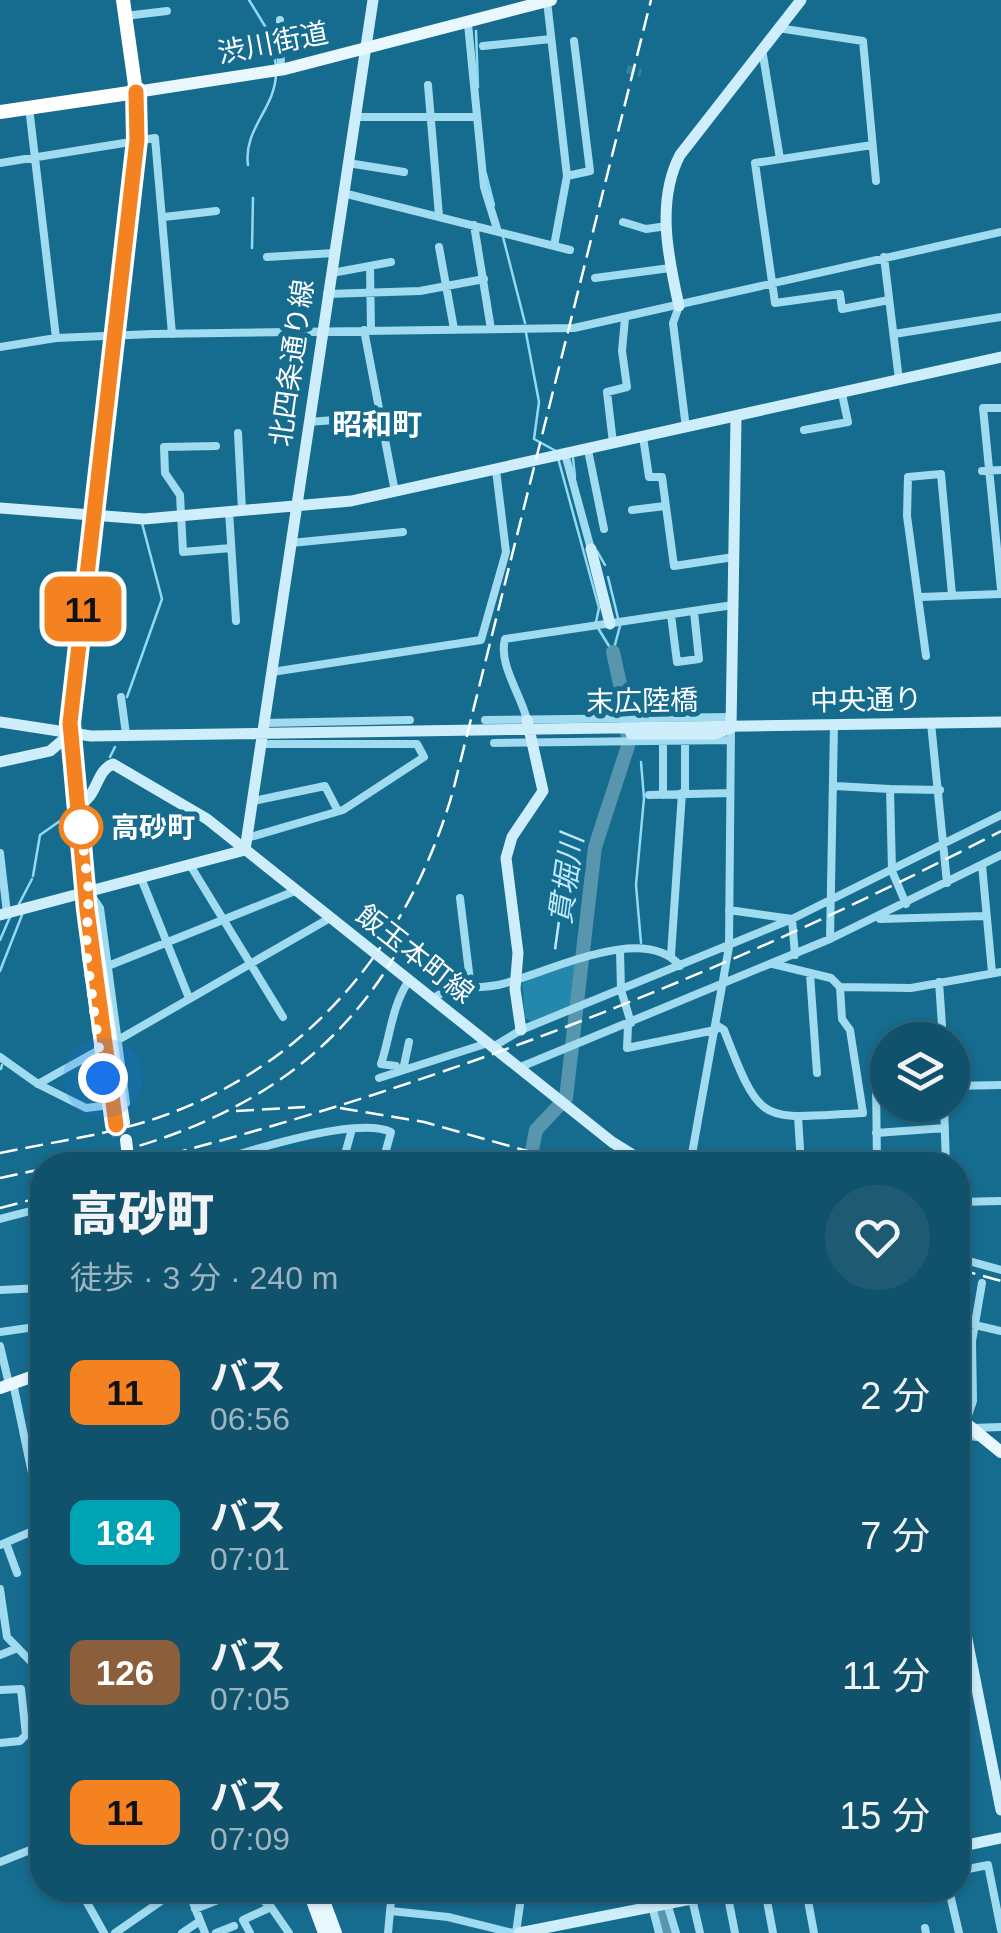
<!DOCTYPE html>
<html lang="ja">
<meta charset="utf-8">
<style>
:root{--surface:#10516b;--page:#1e5b73;--text:#f1f3f6;--muted:#9cb5c1;--line:#30687e}
body{margin:0;font-family:Helvetica,"Noto Sans JP",sans-serif;background:var(--page);color:var(--text);height:100vh;display:flex;flex-direction:column;font-size:38px;white-space:nowrap}
*{box-sizing:border-box;margin:0}
p{font-size:32px;color:var(--muted)}
.icon{flex:none;width:55px;height:55px;fill:none;stroke:currentColor;stroke-width:2;stroke-linecap:round;stroke-linejoin:round}
.map{position:relative;flex:1;overflow:hidden}
.sheet{position:absolute;left:30px;top:1152px;width:940px;height:750px;display:flex;flex-direction:column;background:var(--surface);border-radius:40px;box-shadow:0 2px 8px #0004,0 0 0 2px var(--line)}
.sheet>*{flex:none}
.badge{padding:0 20px;border-radius:15px;font-size:35px;line-height:65px}
.fabs{position:absolute;left:870px;top:1022px;display:grid;gap:20px}
.fabs a{display:grid;place-items:center;width:100px;height:100px;border-radius:50%;background:var(--surface);box-shadow:0 2px 8px #0004,0 0 0 2px var(--line);font-size:50px}
.you{position:absolute;width:50px;height:50px;margin:-25px;border:8px solid #fff;border-radius:50%;background:#1a73e8;box-shadow:0 0 0 15px #1a73e833}
.map>.badge{position:absolute;translate:-50% -50%;box-shadow:0 0 0 5px #fff}
.round{display:grid;place-items:center;flex:none;width:105px;height:105px;border-radius:52px;background:var(--page)}
.summary{display:flex;align-items:center;justify-content:space-between;height:170px;padding:0 40px}
h1{font-size:48px;font-weight:800;line-height:75px}
ul{padding:0;list-style:none}
li{display:flex;align-items:center;gap:30px;height:140px;padding:0 40px}
li div{flex:1}
li b{display:block;font-size:38px}
li em{font-style:normal}
li .badge{min-width:110px;font-weight:700;text-align:center}
.map>svg:first-child{display:block}
.green{fill:#2487ac}
.lines{fill:none;stroke-linecap:round;stroke-linejoin:round}
.stream{stroke:#92daf3;stroke-width:2.5}
.river{stroke:#5896ad;stroke-width:14}
.street-tunnel{stroke:#3882a0;stroke-width:8;stroke-dasharray:8 4;stroke-linecap:butt}
.primary-tunnel{stroke:#3882a0;stroke-width:12;stroke-dasharray:12 6;stroke-linecap:butt}
.street{stroke:#a0dbf0;stroke-width:8}
.secondary{stroke:#ceeefb;stroke-width:11}
.primary{stroke:#e9f8ff;stroke-width:12}
.highway{stroke:#fff;stroke-width:14}
.rail{stroke:#fff;stroke-width:2.5;stroke-dasharray:18 8;stroke-linecap:butt}
.line-casing{stroke:#fff;stroke-width:22}
.line{stroke:#f58220;stroke-width:15}
.walk{stroke:#fff;stroke-width:10;stroke-dasharray:0 18}
.stop-dot{fill:#fff;stroke:#f58220;stroke-width:5}
.labels{text-anchor:middle;dominant-baseline:central;stroke-width:10;stroke-linejoin:round;paint-order:stroke}
.street-label{font-size:28px;fill:#fff;stroke:#156c8f}
.stop-label{font-size:28px;font-weight:bold;fill:#fff;stroke:#156c8f;text-anchor:start}
.neighbourhood-label{font-size:30px;font-weight:bold;fill:#fff;stroke:#156c8f}
.water-label{font-size:30px;font-style:italic;fill:#bde9f9;stroke:#156c8f}
</style>
<div class="map">
<svg width="1001" height="1933" viewBox="0 0 1001 1933">
<rect width="100%" height="100%" fill="#156c8f"/>
<path class="green" d="M576 963 571 1006 531 1021 525 1018 522 981Z"/>
<g class="lines">
<path class="stream" d="M249 0 271 36 276 66
M476 31 478 87
M248 165C243 129 275 109 276 74
M486 174 494 205
M503 237 525 323
M252 248 253 198
M526 333 539 402 534 439 556 451
M558 458 599 608 596 622
M573 458 575 477
M597 551 605 565
M608 577 618 618
M598 628 612 651
M613 652 620 626
M127 697 162 599 142 523
M110 757 115 747
M641 762 644 798 636 885 641 943
M33 876 40 835 67 816
M19 904 32 879
M0 940 10 917
M0 971 22 915
M1 1069 2 1065"/>
<path class="river" d="M529 1165 536 1130 566 1098 595 847 628 746 627 716 613 652
M656 1890 667 1933"/>
<path class="street-tunnel" d="M627 69 641 73"/>
<path class="primary-tunnel" d="M116 1125 118 1141"/>
<path class="street" d="M547 1 567 176 554 246
M125 16 167 11
M280 20 281 70
M468 24 484 187 498 232
M778 28 863 41 876 181
M483 46 551 39
M762 49 780 159
M428 85 439 216
M29 107 56 338
M355 117H475
M872 145 755 163 775 303 840 294 842 309 889 300
M0 163 155 138 172 334
M348 163 404 172
M567 176 590 171 574 41
M343 193 570 250
M164 217 216 211
M623 222 646 229 667 226
M474 225 491 329
M439 247 454 329
M267 257 334 253
M884 257 899 380
M370 266 371 330
M332 273 391 262
M595 278 670 268
M327 294 420 291 484 279
M679 306 673 323 686 428
M364 330 395 492
M894 334 1001 317
M0 347 56 338 153 334 574 328 1001 232
M1001 408H983L1001 589
M309 422 347 419 350 436 384 429
M804 430 848 422 842 394
M238 433 242 510
M643 437 649 477H662L674 566 734 557
M613 443 607 392 627 387 622 351 625 318
M216 446 164 447 165 473 180 495 183 552 231 548
M588 450 604 529
M565 454 591 549
M982 471 1001 470
M632 510 665 506
M229 511 236 621
M291 543 403 532
M920 597 1001 594
M671 615 677 662 699 659 694 612
M926 656 907 516 908 477 941 474 952 595
M272 672 481 640 506 552 496 470
M121 697 126 734
M485 720 731 717
M527 720C521 694 498 664 505 639L733 605
M264 723 410 720
M931 723 947 883
M685 740V792
M494 743 731 740
M835 786 890 789 892 871 906 904
M890 789 940 790
M649 795 730 793
M663 795V741
M253 801 325 786 338 811
M247 838 343 810 424 757 417 744H261
M0 853 7 913
M190 865 283 1017
M982 865 992 972
M141 878 189 998
M460 898 471 989
M729 910 792 919 795 955
M880 919 986 916
M90 928 85 950 107 1106
M830 939 834 725
M620 951 621 990 631 1023
M671 955 682 793
M108 966 295 891
M810 974 817 1073
M939 982 943 1040
M840 987 911 988 1001 972
M432 1000C446 985 479 989 498 985 544 975 643 921 680 966
M628 1025 627 1048 715 1030
M716 1025 724 1030C762 1129 761 1118 863 1113L850 1030 842 1019 840 987 831 978 773 964
M118 1040 330 918
M493 1047 521 1030 792 919 1001 815
M0 1057 38 1084 86 1108 126 1103 100 908 93 898
M518 1068 830 939 1001 855
M403 1070 409 1042
M398 1072 396 1066 381 1064C390 1037 392 1006 408 982
M379 1078 488 1043
M38 1084 99 1050
M952 1086 1001 1085
M944 1105 946 1165
M798 1116 801 1165
M876 1133 945 1128
M203 1165C243 1153 356 1115 391 1132L382 1165
M342 1165 352 1129
M690 1165 729 947 731 728
M877 1165 876 1082 888 1080
M958 1202 1001 1201
M0 1219 42 1208
M958 1258 1001 1270
M0 1290 42 1288
M958 1321 1001 1331
M0 1332 42 1326
M0 1346 9 1384
M13 1383 42 1521
M965 1424 973 1401 972 1341 982 1283
M972 1428 1001 1427
M958 1435 978 1437
M6 1543 17 1573
M0 1545 42 1527
M0 1589 7 1637 42 1673
M0 1655 15 1649
M0 1690 21 1689 26 1735 20 1741 0 1743
M0 1862 40 1846 35 1817 42 1769
M958 1871 988 1865 1001 1930
M80 1890 104 1933
M188 1890 205 1933
M251 1890 271 1907 289 1933
M663 1890 676 1933
M765 1890 773 1933
M806 1890 814 1933
M949 1890 959 1933
M727 1892 735 1933
M692 1899 700 1933
M652 1906 659 1933
M195 1909 223 1898
M391 1911 448 1917 513 1933
M925 1928 926 1933
M115 1933 177 1890
M182 1933 200 1921
M216 1933 234 1926
M250 1933 243 1920 271 1907
M388 1933 392 1890
M516 1933 522 1890"/>
<path class="secondary" d="M679 306C668 257 656 201 680 155L801 0
M0 508 144 519 351 501 1001 357
M591 549 610 624
M0 722 91 736 1001 722
M731 728 736 418
M631 734H714L731 728
M0 762 50 751 69 735
M78 805C98 798 95 771 113 764L207 819 612 1142 649 1165
M245 850 373 0
M0 915 245 850
M521 1030 515 989 518 953 506 858 512 837 543 791 527 720
M958 1631 966 1634 1001 1810
M958 1847 1001 1838
M519 1933 737 1890"/>
<path class="primary" d="M124 1123 89 892 70 723 137 139 136 92 285 69 551 0
M126 1140 129 1165
M0 1388 42 1373
M958 1417 1001 1452
M308 1890 324 1933
M320 1890 336 1933"/>
<path class="highway" d="M0 112 136 92 123 0"/>
<path class="rail" d="M340 1108 424 1122 577 1165
M236 1111 305 1107
M0 1153C52 1142 107 1135 157 1118 310 1066 409 943 453 791L651 0
M144 1161C442 1085 728 973 1001 831
M64 1165C212 1134 334 1074 407 934
M0 1178 42 1169
M0 1208 42 1197
M958 1269 1001 1281"/>
</g>
<g class="lines">
<g class="line-casing">
<path id="line" d="M116 1125 87 910 70 723 137 140 136 92"/>
</g>
<use href="#line" class="line"/>
<path class="walk" d="M81 827 80 821 89 892 86 950 103 1078"/>
</g>
<circle class="stop-dot" cx="81" cy="827" r="20"/>
<g class="labels">
<g class="street-label">
<text transform="translate(273 43) rotate(-11)">渋川街道</text>
<text transform="translate(292 363) rotate(-82)">北四条通り線</text>
<text transform="translate(866 700) rotate(-1)">中央通り</text>
<text transform="translate(642 701) rotate(-1)">末広陸橋</text>
<text transform="translate(415 954) rotate(38)">飯玉本町線</text>
</g>
<g class="stop-label">
<text x="111" y="827">高砂町</text>
</g>
<g class="neighbourhood-label">
<text x="377" y="424">昭和町</text>
</g>
<g class="water-label">
<text transform="translate(564 894) rotate(-82)">一貫堀川</text>
</g>
</g>
</svg>
<div class="fabs">
<a><svg class="icon" aria-label="layers" viewBox="0 0 24 24"><path d="M12 4l9 5-9 5-9-5zM3 14l9 5 9-5"/></svg></a>
</div>
<div class="you" style="left:103px;top:1078px"></div>
<b class="badge" style="left:83px;top:609px;background:#f58220;color:#111">11</b>
<section class="sheet">
<div class="summary"><div><h1>高砂町</h1><p>徒歩 · 3 分 · 240 m</p></div><a class="round"><svg class="icon" aria-label="heart" viewBox="0 0 24 24"><path d="M12 20l-8-8c-3-5 5-10 8-4 3-6 11-1 8 4z"/></svg></a></div>
<ul>
<li><span class="badge" style="background:#f58220;color:#111">11</span><div><b>バス</b><p>06:56</p></div><em>2 分</em></li>
<li><span class="badge" style="background:#00a3b4;color:#fff">184</span><div><b>バス</b><p>07:01</p></div><em>7 分</em></li>
<li><span class="badge" style="background:#8b5e3c;color:#fff">126</span><div><b>バス</b><p>07:05</p></div><em>11 分</em></li>
<li><span class="badge" style="background:#f58220;color:#111">11</span><div><b>バス</b><p>07:09</p></div><em>15 分</em></li>
</ul>
</section>
</div>
